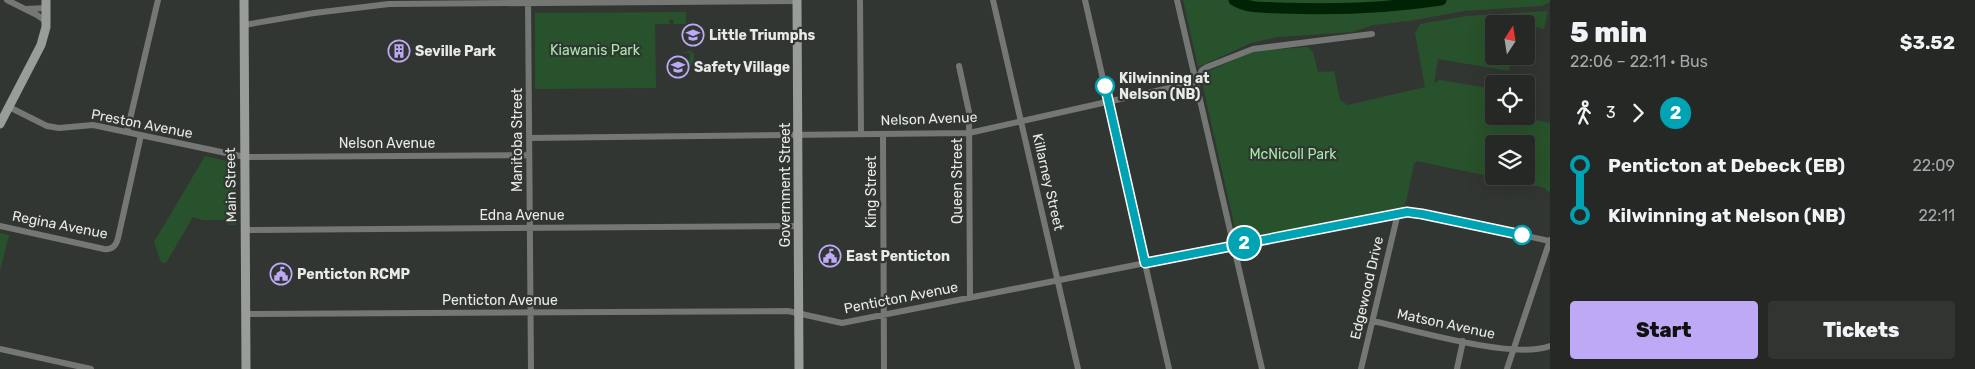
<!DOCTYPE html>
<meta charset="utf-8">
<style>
:root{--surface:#262826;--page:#323432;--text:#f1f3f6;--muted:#a4a6a7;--line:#424443;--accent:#bda9f5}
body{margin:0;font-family:Rubik,sans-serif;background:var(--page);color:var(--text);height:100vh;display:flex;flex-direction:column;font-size:19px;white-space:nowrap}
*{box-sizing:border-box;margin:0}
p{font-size:16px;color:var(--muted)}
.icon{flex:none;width:28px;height:28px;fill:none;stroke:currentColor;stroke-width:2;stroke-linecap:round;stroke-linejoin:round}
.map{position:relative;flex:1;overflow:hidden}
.side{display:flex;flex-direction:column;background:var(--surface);width:425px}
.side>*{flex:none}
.badge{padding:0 10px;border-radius:16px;font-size:18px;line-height:32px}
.needle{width:32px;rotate:12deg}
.buttons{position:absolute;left:1485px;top:15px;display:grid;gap:10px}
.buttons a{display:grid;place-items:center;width:50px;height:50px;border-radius:5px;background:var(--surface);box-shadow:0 5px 20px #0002,0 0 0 1px var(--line);font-size:25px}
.map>.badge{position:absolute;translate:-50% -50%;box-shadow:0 0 0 2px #fff}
.legs{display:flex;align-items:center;gap:8px;height:55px;padding:0 20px;font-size:16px}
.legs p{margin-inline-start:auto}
.headline{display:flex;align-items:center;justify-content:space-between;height:85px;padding:0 20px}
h1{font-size:28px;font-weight:800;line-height:38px}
.primary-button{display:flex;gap:10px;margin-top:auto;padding:10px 20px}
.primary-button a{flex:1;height:58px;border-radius:5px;background:var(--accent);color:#111;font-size:20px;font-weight:800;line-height:58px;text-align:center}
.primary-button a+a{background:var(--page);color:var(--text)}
ul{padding:0 20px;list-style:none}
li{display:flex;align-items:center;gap:18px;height:50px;font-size:19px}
li i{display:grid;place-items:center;width:8px;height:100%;margin:0 6px;background:currentColor}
li i::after{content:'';width:12px;height:12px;margin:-6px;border:4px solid;border-radius:50%;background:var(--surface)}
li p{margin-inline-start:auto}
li:first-child i{background:linear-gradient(#0000 50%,currentColor 0)}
li:last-child i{background:linear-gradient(currentColor 50%,#0000 0)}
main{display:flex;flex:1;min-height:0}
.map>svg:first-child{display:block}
.green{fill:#28522b;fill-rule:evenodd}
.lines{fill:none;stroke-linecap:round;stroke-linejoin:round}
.river{stroke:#012305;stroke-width:11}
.street{stroke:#757775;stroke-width:6}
.secondary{stroke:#999d99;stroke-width:9}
.line-1-casing{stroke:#fff;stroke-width:11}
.line-1{stroke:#00a3b4;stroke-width:8}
.stop-1-dot{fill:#fff;stroke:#00a3b4;stroke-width:2.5}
.labels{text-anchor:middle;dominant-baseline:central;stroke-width:4.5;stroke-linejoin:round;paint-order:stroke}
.poi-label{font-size:14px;font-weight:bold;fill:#e7eae7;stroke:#323632;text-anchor:start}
.park-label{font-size:14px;fill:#a5eaa8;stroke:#323632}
.stop-label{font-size:14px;font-weight:bold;fill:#e7eae7;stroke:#323632;text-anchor:start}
.street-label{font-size:14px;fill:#e7eae7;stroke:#323632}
</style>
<main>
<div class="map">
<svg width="1550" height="369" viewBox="0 0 1550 369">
<rect width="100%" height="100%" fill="#323632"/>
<path class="green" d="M1183 0H1550V2L1542 6 1464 11 1409 21 1373 25 1353 32 1278 37 1251 43 1198 67Z
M1548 11 1544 29 1526 25V24H1494V56H1512L1509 71 1438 59 1434 83 1440 80 1494 89V116H1517L1550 123V192L1547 191 1545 188 1417 161 1414 164 1406 202 1403 207 1240 239 1237 237 1201 78 1204 73 1254 51 1308 47 1313 52 1318 72 1334 71 1340 100 1348 105 1425 87 1415 33 1420 24 1466 16ZM1494 144H1526V176H1494Z
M686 12V24H673L674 21 671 19 669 21 670 24H655L656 88 535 89V13Z
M690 51 694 54V64L686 67 684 71 681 68H674V64L677 61H688L690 59V53H680Z
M205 156 231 162 236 165V225H228V220H203L193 217 166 263 161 262 154 242Z
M0 233 9 235 0 271Z"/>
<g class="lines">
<path class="river" d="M1234 0C1248 9 1267 7 1283 8 1336 10 1388 8 1441 0"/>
<path class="street" d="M7 0 37 15 47 22
M528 0 531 369
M860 0 861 134
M993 0 1078 369
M1085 0 1169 369
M1177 0 1262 369
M26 9 47 8
M244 25 314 13 389 4 797 1
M959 66 969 112 970 298
M9 107 47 126 59 128 93 125 245 157 529 155
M127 132 158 0
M883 134 884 369
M529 138 969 133 1196 82 1202 70 1207 67 1253 49 1372 34
M0 226 104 249C112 250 116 246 118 238L141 135
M245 230 799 226
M246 314 788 311 842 323 1398 213 1422 214 1550 241
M1373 321C1413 330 1514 360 1550 346
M0 349 91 369
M1361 369 1398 213
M1457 369 1463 341
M1507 369 1550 240"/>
<path class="secondary" d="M244 0 246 369
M797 0 799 369
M0 124 41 45 46 27V0"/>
</g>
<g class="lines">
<g class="line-1-casing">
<path id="line-1" d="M1105 86 1145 263 1407 212 1422 214 1522 235"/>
</g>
<use href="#line-1" class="line-1"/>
</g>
<defs>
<g id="school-ring" transform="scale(1.125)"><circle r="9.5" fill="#323632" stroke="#bda9f5" stroke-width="1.5"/><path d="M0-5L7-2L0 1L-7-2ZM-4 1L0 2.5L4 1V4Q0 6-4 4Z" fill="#bda9f5"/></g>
<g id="building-ring" transform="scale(1.125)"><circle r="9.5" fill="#323632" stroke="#bda9f5" stroke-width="1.5"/><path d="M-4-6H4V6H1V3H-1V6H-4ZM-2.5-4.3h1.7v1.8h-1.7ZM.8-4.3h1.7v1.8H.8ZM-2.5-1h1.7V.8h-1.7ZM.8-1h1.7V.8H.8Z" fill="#bda9f5"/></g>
<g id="civic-ring" transform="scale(1.125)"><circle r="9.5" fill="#323632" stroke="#bda9f5" stroke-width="1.5"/><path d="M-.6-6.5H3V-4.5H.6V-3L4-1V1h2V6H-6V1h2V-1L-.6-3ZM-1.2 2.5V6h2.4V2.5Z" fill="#bda9f5"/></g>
</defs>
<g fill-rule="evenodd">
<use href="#school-ring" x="693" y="35"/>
<use href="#building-ring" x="399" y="51"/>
<use href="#school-ring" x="678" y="67"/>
<use href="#civic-ring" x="830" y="256"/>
<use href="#civic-ring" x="281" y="274"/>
</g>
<g class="stop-1-dot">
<circle cx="1105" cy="86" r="9"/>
<circle cx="1522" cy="235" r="9"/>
</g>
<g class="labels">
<g class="poi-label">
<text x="709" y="35">Little Triumphs</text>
<text x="415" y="51">Seville Park</text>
<text x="694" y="67">Safety Village</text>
<text x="846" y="256">East Penticton</text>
<text x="297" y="274">Penticton RCMP</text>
</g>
<g class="park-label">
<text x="595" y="50">Kiawanis Park</text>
<text x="1293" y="154">McNicoll Park</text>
</g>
<g class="stop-label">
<text x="1119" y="78">Kilwinning at<tspan x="1119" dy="16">Nelson (NB)</tspan></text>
</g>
<g class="street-label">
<text transform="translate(929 119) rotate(-2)">Nelson Avenue</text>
<text transform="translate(142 124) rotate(11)">Preston Avenue</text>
<text transform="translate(517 140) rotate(-90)">Manitoba Street</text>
<text x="387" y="143">Nelson Avenue</text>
<text transform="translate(957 181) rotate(-90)">Queen Street</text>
<text transform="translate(1048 182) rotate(77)">Killarney Street</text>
<text transform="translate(231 185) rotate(-91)">Main Street</text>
<text transform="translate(785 185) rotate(-90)">Government Street</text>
<text transform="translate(871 192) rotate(-90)">King Street</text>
<text x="522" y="215">Edna Avenue</text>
<text transform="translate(60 225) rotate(11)">Regina Avenue</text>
<text transform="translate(1367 288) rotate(-77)">Edgewood Drive</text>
<text transform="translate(901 298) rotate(-11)">Penticton Avenue</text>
<text x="500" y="300">Penticton Avenue</text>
<text transform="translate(1446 324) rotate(12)">Matson Avenue</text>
</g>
</g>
</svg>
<div class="buttons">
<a><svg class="needle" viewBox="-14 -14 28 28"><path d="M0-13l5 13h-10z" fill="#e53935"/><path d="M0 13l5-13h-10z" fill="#a4a6a7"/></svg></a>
<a><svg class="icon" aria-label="locate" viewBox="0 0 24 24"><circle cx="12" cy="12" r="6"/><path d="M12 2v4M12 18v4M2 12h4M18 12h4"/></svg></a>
<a><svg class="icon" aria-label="layers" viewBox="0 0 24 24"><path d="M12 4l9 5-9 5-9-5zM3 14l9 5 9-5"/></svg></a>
</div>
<b class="badge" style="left:1244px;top:243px;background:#00a3b4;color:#fff">2</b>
</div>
<section class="side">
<div class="headline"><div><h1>5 min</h1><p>22:06 – 22:11 · Bus</p></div><b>$3.52</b></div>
<div class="legs"><svg class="icon" aria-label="walk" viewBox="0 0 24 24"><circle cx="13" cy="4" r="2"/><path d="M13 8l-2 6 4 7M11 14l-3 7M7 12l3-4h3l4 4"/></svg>3<svg class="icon" aria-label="forward" viewBox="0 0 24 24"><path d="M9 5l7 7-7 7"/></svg><b class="badge" style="background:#00a3b4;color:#fff">2</b></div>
<ul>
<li><i style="color:#00a3b4"></i><b>Penticton at Debeck (EB)</b><p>22:09</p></li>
<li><i style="color:#00a3b4"></i><b>Kilwinning at Nelson (NB)</b><p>22:11</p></li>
</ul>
<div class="primary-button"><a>Start</a><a>Tickets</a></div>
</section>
</main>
